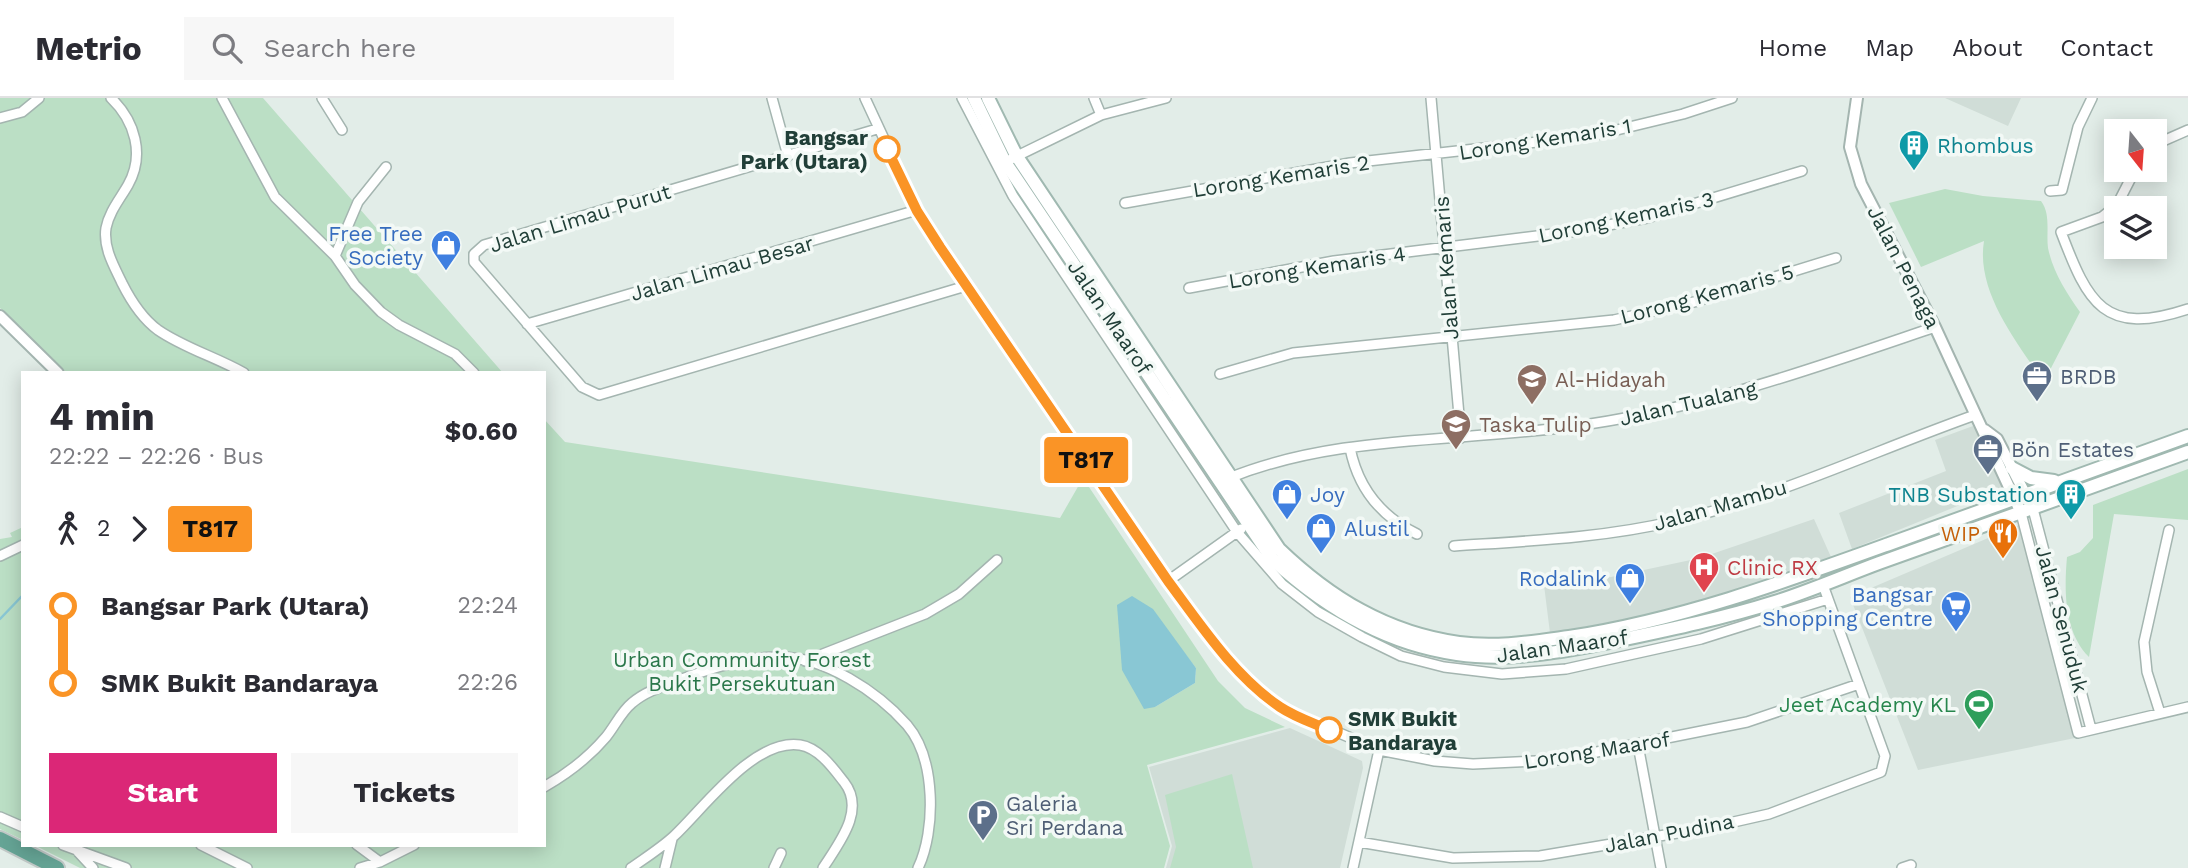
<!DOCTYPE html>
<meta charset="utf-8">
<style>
:root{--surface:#fff;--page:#f7f7f7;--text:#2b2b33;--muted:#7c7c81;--line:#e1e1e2;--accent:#db2777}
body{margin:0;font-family:"Work Sans",sans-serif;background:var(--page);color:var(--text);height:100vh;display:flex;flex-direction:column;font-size:26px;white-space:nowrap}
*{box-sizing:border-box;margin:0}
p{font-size:23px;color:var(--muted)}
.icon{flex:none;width:38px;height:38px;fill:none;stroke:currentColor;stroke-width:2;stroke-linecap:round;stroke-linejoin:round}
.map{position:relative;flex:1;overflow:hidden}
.drawer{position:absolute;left:21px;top:273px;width:525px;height:476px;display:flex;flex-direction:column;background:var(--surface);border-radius:0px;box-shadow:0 4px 18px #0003}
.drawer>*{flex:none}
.badge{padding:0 14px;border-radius:5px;font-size:24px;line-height:46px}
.needle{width:46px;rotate:163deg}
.fabs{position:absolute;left:2104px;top:21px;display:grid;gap:14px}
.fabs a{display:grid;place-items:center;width:63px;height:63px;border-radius:0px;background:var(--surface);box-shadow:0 4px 18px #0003;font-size:35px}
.map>.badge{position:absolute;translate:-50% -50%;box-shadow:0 0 0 4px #fff}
.legs{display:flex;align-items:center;gap:10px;height:77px;padding:0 28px;font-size:23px}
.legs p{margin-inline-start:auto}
.headline{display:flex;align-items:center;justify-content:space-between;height:119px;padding:0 28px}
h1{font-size:38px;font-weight:700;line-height:52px}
.primary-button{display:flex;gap:14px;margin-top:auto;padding:14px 28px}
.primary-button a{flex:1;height:80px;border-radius:0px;background:var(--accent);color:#fff;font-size:28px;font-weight:700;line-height:80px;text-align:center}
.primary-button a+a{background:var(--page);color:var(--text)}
ul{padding:0 28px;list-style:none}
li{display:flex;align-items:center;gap:24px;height:77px;font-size:26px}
li i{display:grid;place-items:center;width:10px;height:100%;margin:0 9px;background:currentColor}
li i::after{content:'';width:18px;height:18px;margin:-9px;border:5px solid;border-radius:50%;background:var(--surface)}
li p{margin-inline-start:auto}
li:first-child i{background:linear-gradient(#0000 50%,currentColor 0)}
li:last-child i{background:linear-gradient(currentColor 50%,#0000 0)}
header{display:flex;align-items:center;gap:42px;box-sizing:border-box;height:98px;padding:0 35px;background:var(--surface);border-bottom:2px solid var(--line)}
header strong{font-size:33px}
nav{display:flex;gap:38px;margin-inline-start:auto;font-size:24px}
.search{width:490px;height:63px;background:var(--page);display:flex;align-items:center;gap:18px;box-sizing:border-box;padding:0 24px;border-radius:0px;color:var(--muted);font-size:26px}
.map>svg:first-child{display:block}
.built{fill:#d0ddd7}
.green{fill:#bbdfc5;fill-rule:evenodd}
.water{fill:#89c7d4}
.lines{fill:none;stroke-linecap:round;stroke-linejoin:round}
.stream{stroke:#89c7d4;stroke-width:2.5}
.minor-casing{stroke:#a4b5b0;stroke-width:12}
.tertiary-casing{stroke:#a4b5b0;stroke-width:14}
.secondary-casing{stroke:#a0b9b1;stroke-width:16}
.primary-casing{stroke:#c1c9c7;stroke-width:18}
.minor{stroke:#fff;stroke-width:9}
.tertiary{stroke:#fff;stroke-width:10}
.secondary{stroke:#fff;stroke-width:12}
.primary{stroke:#65a495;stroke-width:14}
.line-1-casing{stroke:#fff;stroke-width:16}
.line-1{stroke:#fa9426;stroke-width:10}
.stop-1-dot{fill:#fff;stroke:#fa9426;stroke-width:3.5}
.labels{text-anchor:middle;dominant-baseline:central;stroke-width:7;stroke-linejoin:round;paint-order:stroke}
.stop-label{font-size:21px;font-weight:bold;fill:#213f38;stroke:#f3f9f6;text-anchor:end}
.street-label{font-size:21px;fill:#213f38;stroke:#f3f9f6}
.culture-label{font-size:21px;fill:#0d838f;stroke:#f3f9f6;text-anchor:start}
.shop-label{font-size:21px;fill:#366cbe;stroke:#f3f9f6;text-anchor:end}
.service-label{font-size:21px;fill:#4e5e75;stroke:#f3f9f6;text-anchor:start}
.education-label{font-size:21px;fill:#785e54;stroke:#f3f9f6;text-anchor:start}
.food-label{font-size:21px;fill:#c56008;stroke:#f3f9f6;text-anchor:end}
.health-label{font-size:21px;fill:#be3a42;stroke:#f3f9f6;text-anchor:start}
.park-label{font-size:21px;fill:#2a774a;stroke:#f3f9f6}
.leisure-label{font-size:21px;fill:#27864d;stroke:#f3f9f6;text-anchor:end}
</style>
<header>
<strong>Metrio</strong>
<div class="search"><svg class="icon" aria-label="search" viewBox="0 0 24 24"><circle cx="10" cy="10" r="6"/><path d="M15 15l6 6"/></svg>Search here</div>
<nav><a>Home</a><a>Map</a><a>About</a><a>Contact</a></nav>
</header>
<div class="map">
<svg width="2188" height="770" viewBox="0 0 2188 770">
<rect width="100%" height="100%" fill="#e2ede8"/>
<path class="built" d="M1945 0H2021L2008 28Z
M1973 328 2004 389 1852 451 1839 415 1946 373 1935 342Z
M1814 421 1831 459 1717 499 1634 520 1550 535 1544 487 1611 479 1700 460Z
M2028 423 2085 638 1918 672 1850 499Z
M1290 630 1362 663 1363 670 1340 770H1166L1172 748 1149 669Z"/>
<path class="green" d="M0 0H263L503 275H67L0 210Z
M1945 91 1983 98 2041 103C2051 116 2046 135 2048 150 2053 174 2066 194 2080 214L2050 272 2038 276C2013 239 1976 191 1984 143L1921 169 1889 105Z
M544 321 565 344 1060 420 1083 380 1218 583 1245 610 1285 629 1147 667 1170 748 1164 770H80L34 747H544ZM1175 543 1196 570 1195 585 1155 609Z
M2188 371V422L2114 416 2089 559C2064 534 2064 493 2067 459L2080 454 2093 440V407Z
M23 429V742L0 731V441L12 439 10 435Z
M1232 676 1253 770H1170L1176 749 1165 697Z"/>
<path class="water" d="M1132 498 1153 511 1196 570 1195 585 1155 609 1144 611 1122 572 1117 507Z"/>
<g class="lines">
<path class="stream" d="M0 521 23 497"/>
<g class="minor-casing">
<path id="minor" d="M111 0C135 23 145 57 128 87 120 101 109 114 106 130 103 150 114 168 122 185 130 201 143 221 158 232 184 250 216 259 244 275
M222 0 275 99 335 158 355 187 381 214 399 227 455 256 474 275
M322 0 342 32
M772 0 788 58
M865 0 917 112 940 149 1168 483 1208 536 1249 583 1281 610 1379 652 1435 663 1473 666 1557 662 1747 624 1859 586
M962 0 1013 98 1237 434 1282 486 1318 514 1362 539 1401 558 1444 569 1502 576 1566 571 1701 541 1828 501
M1094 0 1101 17
M1431 0 1461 340
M0 20 22 14 39 0
M877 31 484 147 474 156V164L582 289 599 297 966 188
M2154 47 2188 32
M1005 64 1101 17 1166 0
M2135 72 2117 107 2102 119 2061 134C2088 205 2104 239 2188 211
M2050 93 2062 92 2078 29 2092 0
M1125 105 1350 65 1592 38 1683 16 1732 0
M335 158 358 104 386 69
M1189 190 1334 163 1570 134 1647 120 1802 73
M527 226 917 112
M1220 276 1293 255 1614 222 1694 204 1836 160
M1350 350C1358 390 1380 418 1417 436
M1229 380C1335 337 1455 344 1568 329 1695 313 1814 270 1935 229
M2033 411 2091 631
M2021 415 2078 635 2188 609
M1454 448C1527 443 1603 440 1675 423 1778 399 1876 352 1975 317
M0 458 23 447
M1168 483 1241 431
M805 563 925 516 959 496 997 462
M2160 615 2147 574 2144 544 2169 432
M1638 647 1661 770
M544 689C567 676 589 659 606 639 615 628 621 614 632 605 648 591 671 586 690 578 718 568 748 559 778 559 824 558 878 594 907 627 936 661 936 732 918 770
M0 719 23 729
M1359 744 1453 760 1540 758 1707 730 1769 716 1881 674 1885 658 1823 487
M63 747 126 770
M201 747 247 770
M357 747 380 764
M78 754 93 770
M360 770 380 764 414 747
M631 770C645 760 661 750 674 738 704 710 754 640 800 647 819 650 833 670 844 684 866 712 839 745 823 770
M665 770 672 741
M774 770 781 755
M1353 770 1379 652
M1902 770 1911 767"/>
</g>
<g class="tertiary-casing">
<path id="tertiary" d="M1857 0 1850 49 1861 86 1935 229 2021 415
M0 218 58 275
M1985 332 1997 341 2033 411"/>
</g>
<g class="secondary-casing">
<path id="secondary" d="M974 0 1005 64 1272 461C1325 510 1385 546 1457 556 1511 564 1567 553 1620 542 1672 531 1724 520 1775 504 1810 493 1844 478 1879 465 1982 428 2085 392 2188 354
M988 0 1016 57 1279 451C1330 500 1387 535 1459 545 1496 550 1532 544 1569 539 1680 522 1784 484 1889 446 1989 410 2088 374 2188 338
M2012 370 2031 380 2054 383"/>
</g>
<g class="primary-casing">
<path id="primary" d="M0 741 57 770"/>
</g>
<use href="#minor" class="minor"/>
<use href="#tertiary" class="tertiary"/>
<use href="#secondary" class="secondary"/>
<use href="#primary" class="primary"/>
</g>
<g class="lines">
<g class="line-1-casing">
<path id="line-1" d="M887 51 917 113 940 149 1168 483C1200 526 1234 578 1280 609 1295 619 1313 625 1329 632"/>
</g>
<use href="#line-1" class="line-1"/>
</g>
<defs>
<g id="building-pin" transform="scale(1.575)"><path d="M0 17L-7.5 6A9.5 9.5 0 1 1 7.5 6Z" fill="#0f9aa8" stroke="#f3f9f6"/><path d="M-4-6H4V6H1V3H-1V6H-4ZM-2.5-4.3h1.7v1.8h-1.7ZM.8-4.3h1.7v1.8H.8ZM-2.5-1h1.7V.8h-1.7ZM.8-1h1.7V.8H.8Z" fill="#fff"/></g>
<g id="shop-pin" transform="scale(1.575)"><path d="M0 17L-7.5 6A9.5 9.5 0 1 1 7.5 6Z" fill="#3f7fe0" stroke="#f3f9f6"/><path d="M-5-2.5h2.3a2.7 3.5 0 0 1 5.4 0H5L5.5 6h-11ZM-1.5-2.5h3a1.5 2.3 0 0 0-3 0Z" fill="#fff"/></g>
<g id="office-pin" transform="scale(1.575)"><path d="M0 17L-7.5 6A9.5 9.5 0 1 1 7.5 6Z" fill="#5c6f8a" stroke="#f3f9f6"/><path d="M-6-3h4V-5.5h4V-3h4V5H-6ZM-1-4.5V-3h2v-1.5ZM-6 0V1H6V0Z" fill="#fff"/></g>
<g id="school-pin" transform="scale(1.575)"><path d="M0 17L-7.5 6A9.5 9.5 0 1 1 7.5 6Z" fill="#8d6e63" stroke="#f3f9f6"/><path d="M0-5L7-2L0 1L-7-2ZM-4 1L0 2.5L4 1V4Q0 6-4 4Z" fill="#fff"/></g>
<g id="restaurant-pin" transform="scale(1.575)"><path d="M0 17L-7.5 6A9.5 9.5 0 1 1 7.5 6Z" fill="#e8710a" stroke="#f3f9f6"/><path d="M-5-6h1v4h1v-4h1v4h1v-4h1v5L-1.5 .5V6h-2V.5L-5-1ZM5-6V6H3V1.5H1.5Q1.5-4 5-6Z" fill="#fff"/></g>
<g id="hospital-pin" transform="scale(1.575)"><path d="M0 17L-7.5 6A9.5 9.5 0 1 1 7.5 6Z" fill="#e0444e" stroke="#f3f9f6"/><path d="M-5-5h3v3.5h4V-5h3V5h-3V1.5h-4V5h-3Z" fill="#fff"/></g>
<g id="supermarket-pin" transform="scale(1.575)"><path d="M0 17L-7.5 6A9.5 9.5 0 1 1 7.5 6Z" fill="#3f7fe0" stroke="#f3f9f6"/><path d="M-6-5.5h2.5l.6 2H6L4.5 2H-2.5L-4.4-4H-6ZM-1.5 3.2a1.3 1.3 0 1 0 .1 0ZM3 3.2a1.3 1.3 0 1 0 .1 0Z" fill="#fff"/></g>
<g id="stadium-pin" transform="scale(1.575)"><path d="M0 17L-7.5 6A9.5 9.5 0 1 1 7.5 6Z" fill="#2e9e5b" stroke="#f3f9f6"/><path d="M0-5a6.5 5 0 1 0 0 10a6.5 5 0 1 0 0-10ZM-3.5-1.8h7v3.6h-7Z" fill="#fff"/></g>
<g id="parking-pin" transform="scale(1.575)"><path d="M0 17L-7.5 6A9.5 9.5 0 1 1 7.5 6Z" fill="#5c6f8a" stroke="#f3f9f6"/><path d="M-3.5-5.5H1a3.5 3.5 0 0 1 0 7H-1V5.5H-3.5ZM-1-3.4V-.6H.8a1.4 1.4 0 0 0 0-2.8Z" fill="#fff"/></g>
</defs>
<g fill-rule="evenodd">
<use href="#building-pin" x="1914" y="47"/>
<use href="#shop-pin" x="446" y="147"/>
<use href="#office-pin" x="2037" y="278"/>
<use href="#school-pin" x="1532" y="281"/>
<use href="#school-pin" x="1456" y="326"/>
<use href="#office-pin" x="1988" y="351"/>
<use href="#shop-pin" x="1287" y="396"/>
<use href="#building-pin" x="2071" y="396"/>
<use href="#shop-pin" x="1321" y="430"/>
<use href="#restaurant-pin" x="2003" y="435"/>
<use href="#hospital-pin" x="1704" y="469"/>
<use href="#shop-pin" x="1630" y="480"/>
<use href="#supermarket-pin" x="1956" y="508"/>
<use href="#stadium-pin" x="1979" y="606"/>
<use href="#parking-pin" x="983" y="717"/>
</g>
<g class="stop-1-dot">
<circle cx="887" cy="51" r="12"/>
<circle cx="1329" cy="632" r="12"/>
</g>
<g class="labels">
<g class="stop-label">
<text x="868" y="39">Bangsar<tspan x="868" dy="24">Park (Utara)</tspan></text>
<text x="1348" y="620" text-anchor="start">SMK Bukit<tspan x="1348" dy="24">Bandaraya</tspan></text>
</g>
<g class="street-label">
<text transform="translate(1545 41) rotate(-9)">Lorong Kemaris 1</text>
<text transform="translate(1281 78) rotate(-9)">Lorong Kemaris 2</text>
<text transform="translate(1626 119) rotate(-12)">Lorong Kemaris 3</text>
<text transform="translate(580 120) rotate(-17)">Jalan Limau Purut</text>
<text transform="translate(1317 169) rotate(-9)">Lorong Kemaris 4</text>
<text transform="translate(1904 169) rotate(63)">Jalan Penaga</text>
<text transform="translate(722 170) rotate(-16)">Jalan Limau Besar</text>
<text transform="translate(1446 170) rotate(-94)">Jalan Kemaris</text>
<text transform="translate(1707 196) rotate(-15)">Lorong Kemaris 5</text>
<text transform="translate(1110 219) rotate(56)">Jalan Maarof</text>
<text transform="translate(1688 305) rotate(-13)">Jalan Tualang</text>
<text transform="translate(1720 407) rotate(-16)">Jalan Mambu</text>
<text transform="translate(2062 521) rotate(75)">Jalan Senuduk</text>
<text transform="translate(1562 548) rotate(-8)">Jalan Maarof</text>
<text transform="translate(1597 652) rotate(-9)">Lorong Maarof</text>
<text transform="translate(1669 735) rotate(-11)">Jalan Pudina</text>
</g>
<g class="culture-label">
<text x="1937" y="47">Rhombus</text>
<text x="2048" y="396" text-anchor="end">TNB Substation</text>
</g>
<g class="shop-label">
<text x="423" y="135">Free Tree<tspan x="423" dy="24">Society</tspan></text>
<text x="1310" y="396" text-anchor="start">Joy</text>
<text x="1344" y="430" text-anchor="start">Alustil</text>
<text x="1607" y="480">Rodalink</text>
<text x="1933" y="496">Bangsar<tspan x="1933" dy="24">Shopping Centre</tspan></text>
</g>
<g class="service-label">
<text x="2060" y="278">BRDB</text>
<text x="2011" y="351">Bön Estates</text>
<text x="1006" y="705">Galeria<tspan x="1006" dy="24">Sri Perdana</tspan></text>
</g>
<g class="education-label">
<text x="1555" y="281">Al-Hidayah</text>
<text x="1479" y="326">Taska Tulip</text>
</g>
<g class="food-label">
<text x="1980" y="435">WIP</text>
</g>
<g class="health-label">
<text x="1727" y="469">Clinic RX</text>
</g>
<g class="park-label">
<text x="742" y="561">Urban Community Forest<tspan x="742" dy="24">Bukit Persekutuan</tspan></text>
</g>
<g class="leisure-label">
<text x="1956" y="606">Jeet Academy KL</text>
</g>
</g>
</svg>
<div class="fabs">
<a><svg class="needle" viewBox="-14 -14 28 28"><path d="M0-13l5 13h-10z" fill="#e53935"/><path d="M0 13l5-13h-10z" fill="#7c7c81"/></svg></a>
<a><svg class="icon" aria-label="layers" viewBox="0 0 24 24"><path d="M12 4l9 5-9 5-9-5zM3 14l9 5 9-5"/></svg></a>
</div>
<b class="badge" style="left:1086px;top:362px;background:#fa9426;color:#111">T817</b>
<section class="drawer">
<div class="headline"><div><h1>4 min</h1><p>22:22 – 22:26 · Bus</p></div><b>$0.60</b></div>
<div class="legs"><svg class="icon" aria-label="walk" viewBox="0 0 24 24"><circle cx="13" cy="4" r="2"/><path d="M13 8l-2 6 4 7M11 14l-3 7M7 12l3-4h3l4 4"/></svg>2<svg class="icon" aria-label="forward" viewBox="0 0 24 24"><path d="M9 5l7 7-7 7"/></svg><b class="badge" style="background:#fa9426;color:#111">T817</b></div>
<ul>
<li><i style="color:#fa9426"></i><b>Bangsar Park (Utara)</b><p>22:24</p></li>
<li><i style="color:#fa9426"></i><b>SMK Bukit Bandaraya</b><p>22:26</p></li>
</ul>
<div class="primary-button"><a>Start</a><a>Tickets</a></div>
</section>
</div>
